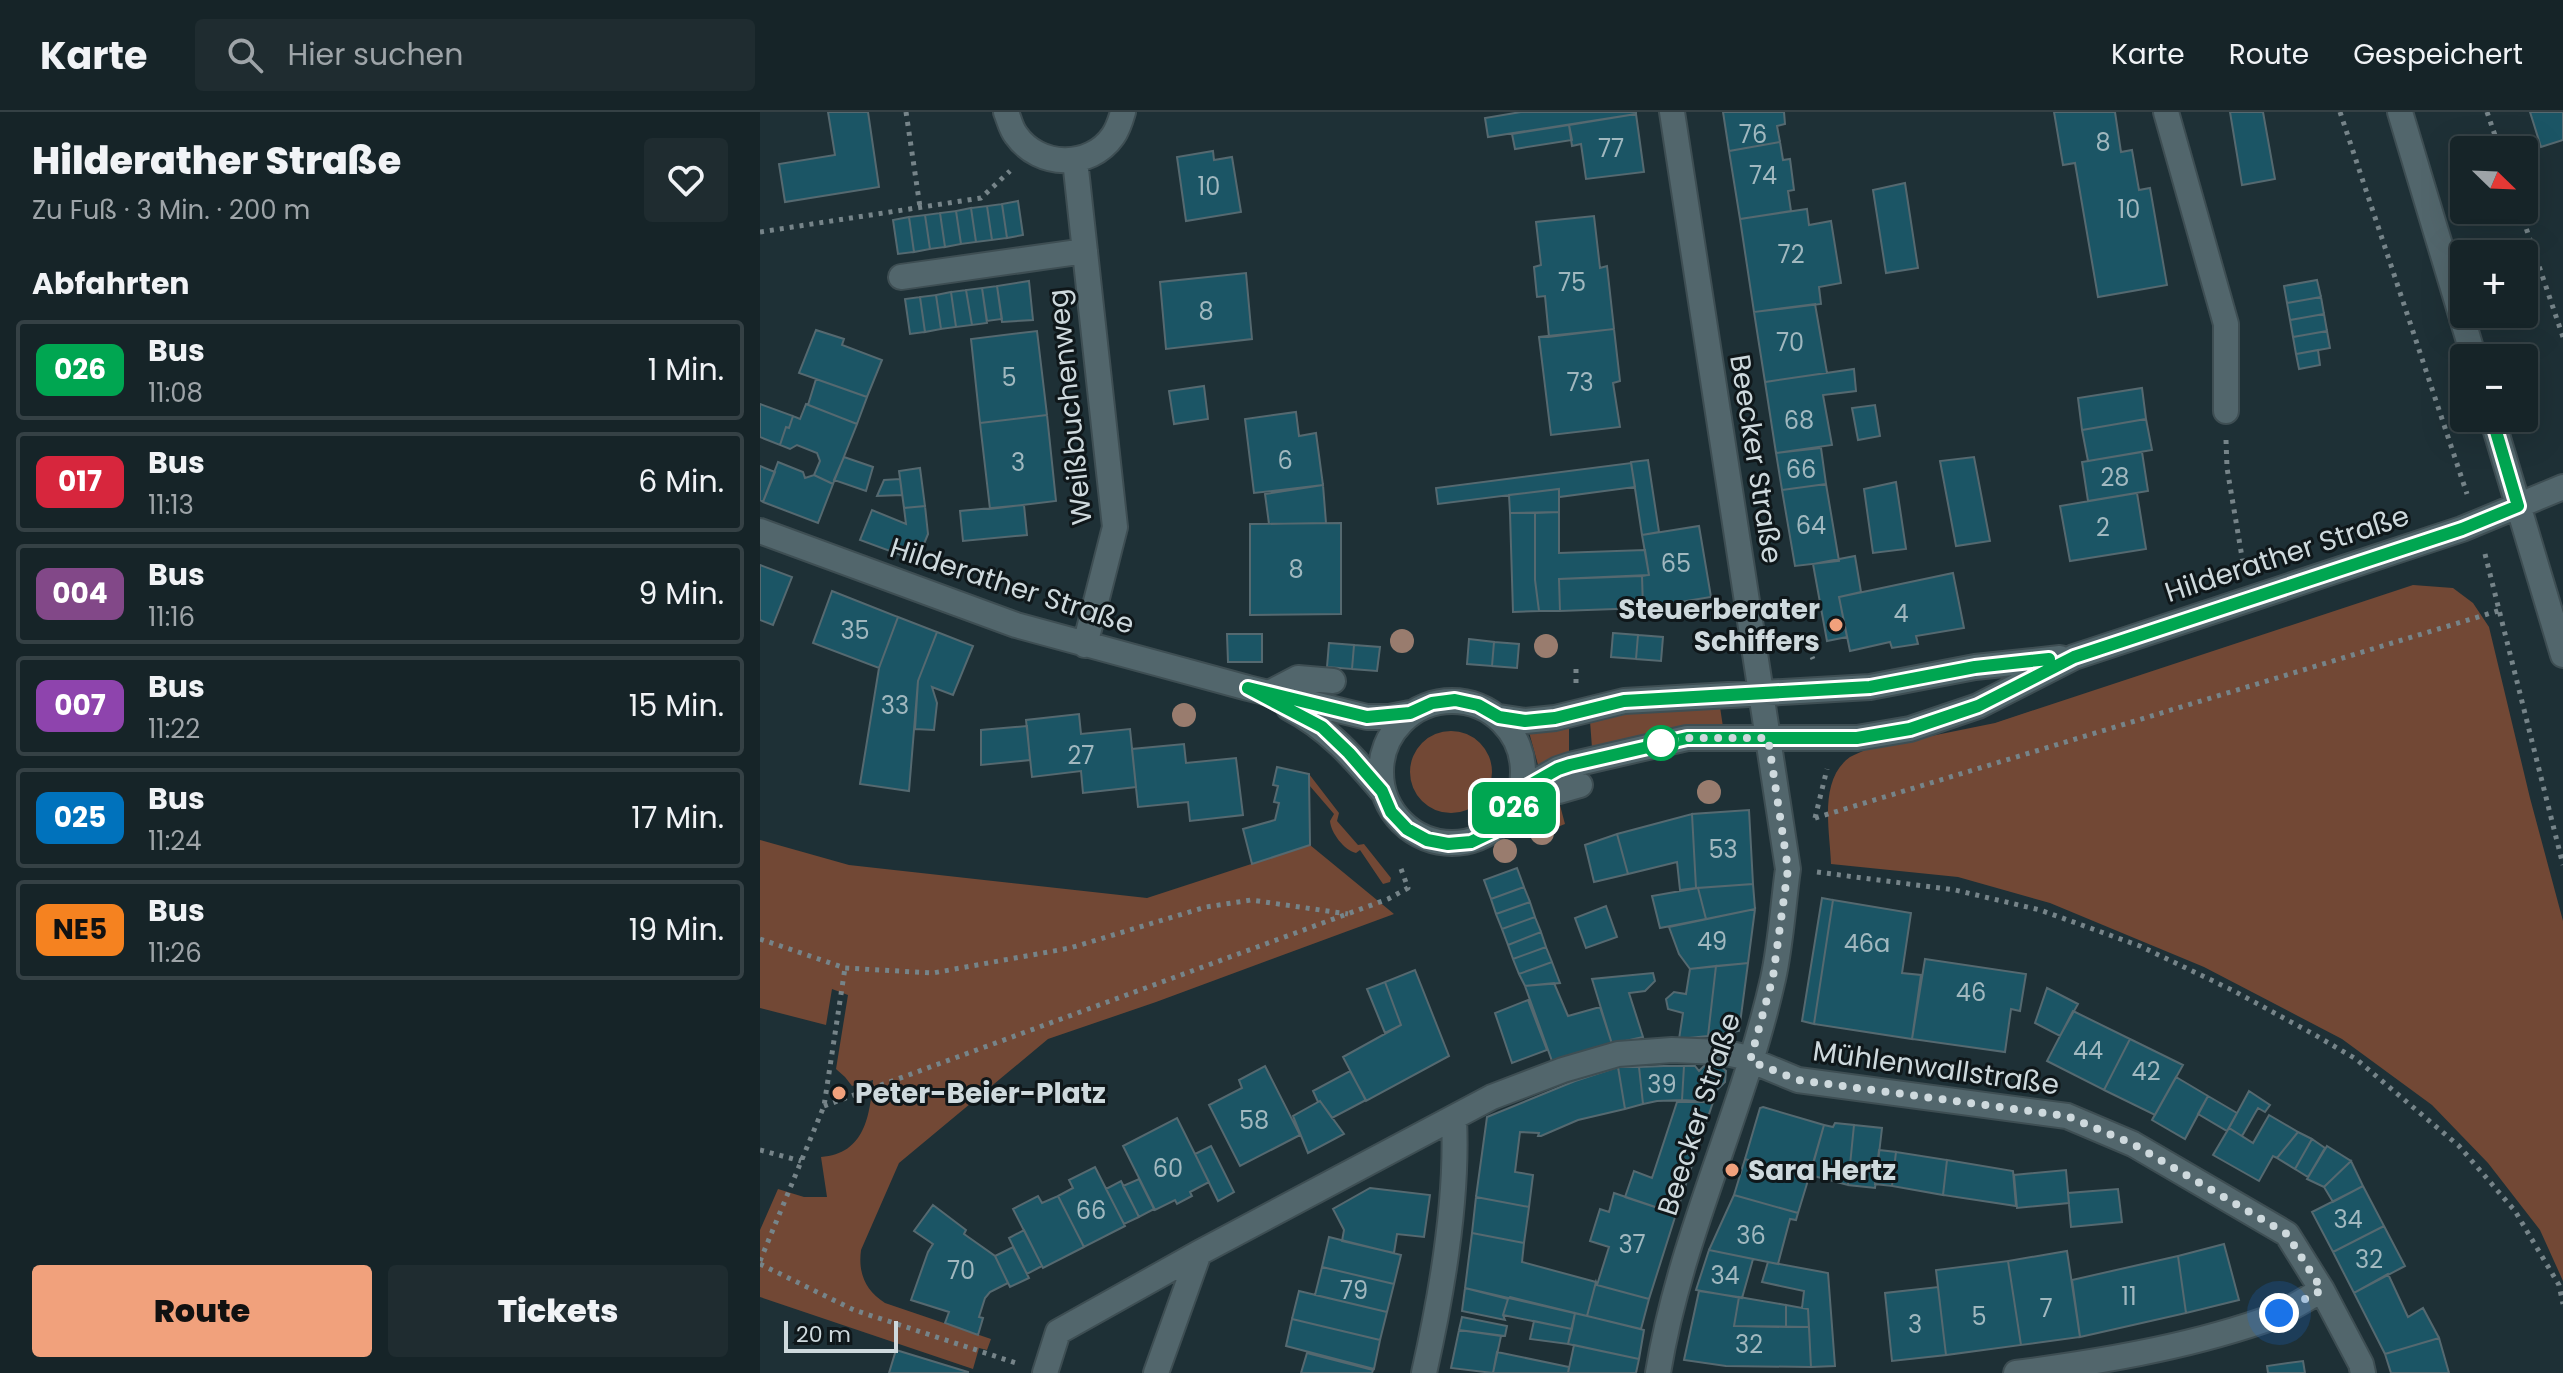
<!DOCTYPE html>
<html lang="de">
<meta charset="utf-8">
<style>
:root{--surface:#162428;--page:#1f2c30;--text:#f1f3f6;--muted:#9ea4a8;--line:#354145;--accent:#f1a17c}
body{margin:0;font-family:Poppins,sans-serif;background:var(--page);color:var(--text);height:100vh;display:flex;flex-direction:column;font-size:30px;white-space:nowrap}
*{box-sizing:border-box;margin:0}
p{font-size:26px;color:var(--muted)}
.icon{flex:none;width:44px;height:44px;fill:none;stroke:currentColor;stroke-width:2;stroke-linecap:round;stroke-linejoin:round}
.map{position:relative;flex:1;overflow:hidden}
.details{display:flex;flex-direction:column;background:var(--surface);width:760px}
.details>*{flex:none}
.badge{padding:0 16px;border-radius:12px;font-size:28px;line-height:52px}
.needle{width:52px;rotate:113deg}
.buttons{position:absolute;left:1690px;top:24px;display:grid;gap:16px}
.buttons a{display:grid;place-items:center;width:88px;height:88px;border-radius:8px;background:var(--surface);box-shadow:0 8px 32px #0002,0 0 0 2px var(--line);font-size:40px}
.scale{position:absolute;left:24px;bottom:20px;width:114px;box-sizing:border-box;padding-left:8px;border:4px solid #ced9dd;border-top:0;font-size:22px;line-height:28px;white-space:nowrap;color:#ced9dd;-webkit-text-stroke:6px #0f171a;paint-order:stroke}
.you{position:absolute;width:40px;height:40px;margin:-20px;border:6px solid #fff;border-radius:50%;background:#1a73e8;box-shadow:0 0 0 12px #1a73e833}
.map>.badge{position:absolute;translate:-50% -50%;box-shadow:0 0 0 4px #fff}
h2{padding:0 32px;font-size:30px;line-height:72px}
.round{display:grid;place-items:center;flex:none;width:84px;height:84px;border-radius:8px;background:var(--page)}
.headline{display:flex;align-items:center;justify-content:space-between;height:136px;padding:0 32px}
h1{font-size:38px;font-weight:800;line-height:60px}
.cta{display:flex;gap:16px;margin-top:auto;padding:16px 32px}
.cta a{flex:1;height:92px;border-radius:8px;background:var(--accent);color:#111;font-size:32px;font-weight:800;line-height:92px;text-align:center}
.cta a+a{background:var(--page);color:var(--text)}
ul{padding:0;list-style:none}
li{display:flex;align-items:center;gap:24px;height:100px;margin:0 16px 12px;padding:0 16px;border:4px solid var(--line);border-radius:8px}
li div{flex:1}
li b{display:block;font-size:30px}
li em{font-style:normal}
li .badge{min-width:88px;font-weight:700;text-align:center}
header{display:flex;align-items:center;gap:48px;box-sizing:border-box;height:112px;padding:0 40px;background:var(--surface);border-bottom:2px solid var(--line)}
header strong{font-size:38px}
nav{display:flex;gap:44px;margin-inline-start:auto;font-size:28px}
.search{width:560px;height:72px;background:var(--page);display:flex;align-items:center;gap:20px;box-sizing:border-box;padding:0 28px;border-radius:8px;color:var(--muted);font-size:30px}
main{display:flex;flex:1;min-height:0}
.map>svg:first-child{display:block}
.green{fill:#724835}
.building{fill:#1b5565;stroke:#556970;stroke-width:2}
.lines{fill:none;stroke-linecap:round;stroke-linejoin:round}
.minor-casing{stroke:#3e4e53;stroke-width:28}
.path{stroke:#768489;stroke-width:5;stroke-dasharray:4 6;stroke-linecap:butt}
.minor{stroke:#52666c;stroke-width:24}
.tree{fill:#997c6e}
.line-casing{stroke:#fff;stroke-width:18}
.line{stroke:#00a651;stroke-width:12}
.walk{stroke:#ced9dd;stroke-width:8;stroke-dasharray:0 14.4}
.poi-dot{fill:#f1a17c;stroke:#0f171a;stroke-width:3}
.stop-dot{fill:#fff;stroke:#00a651;stroke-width:4}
.labels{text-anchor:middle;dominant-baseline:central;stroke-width:6;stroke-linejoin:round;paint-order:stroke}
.number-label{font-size:24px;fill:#a1b8bf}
.street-label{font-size:28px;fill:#ced9dd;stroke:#0f171a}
.poi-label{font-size:28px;font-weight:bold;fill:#ced9dd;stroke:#0f171a;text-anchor:start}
</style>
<header>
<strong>Karte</strong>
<div class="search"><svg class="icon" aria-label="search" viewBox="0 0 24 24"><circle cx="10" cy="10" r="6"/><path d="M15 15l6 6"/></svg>Hier suchen</div>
<nav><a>Karte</a><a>Route</a><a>Gespeichert</a></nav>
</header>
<main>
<section class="details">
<div class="headline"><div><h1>Hilderather Straße</h1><p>Zu Fuß · 3 Min. · 200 m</p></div><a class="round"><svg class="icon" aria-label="heart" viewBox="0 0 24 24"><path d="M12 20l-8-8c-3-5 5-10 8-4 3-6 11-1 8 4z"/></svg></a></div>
<h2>Abfahrten</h2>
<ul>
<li><span class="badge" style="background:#00a651;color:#fff">026</span><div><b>Bus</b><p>11:08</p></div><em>1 Min.</em></li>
<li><span class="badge" style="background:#d7263d;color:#fff">017</span><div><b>Bus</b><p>11:13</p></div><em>6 Min.</em></li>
<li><span class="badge" style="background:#824888;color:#fff">004</span><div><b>Bus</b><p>11:16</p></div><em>9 Min.</em></li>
<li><span class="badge" style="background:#8e44ad;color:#fff">007</span><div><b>Bus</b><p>11:22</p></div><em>15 Min.</em></li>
<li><span class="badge" style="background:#0072bc;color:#fff">025</span><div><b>Bus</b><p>11:24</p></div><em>17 Min.</em></li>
<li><span class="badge" style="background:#f58220;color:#111">NE5</span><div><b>Bus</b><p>11:26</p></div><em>19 Min.</em></li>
</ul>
<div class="cta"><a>Route</a><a>Tickets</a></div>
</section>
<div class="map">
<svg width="1803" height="1261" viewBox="0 0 1803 1261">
<rect width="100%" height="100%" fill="#1e3036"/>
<path class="green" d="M1653 473 1693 476 1713 491 1729 515 1770 686 1803 809V1169L1780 1118 1728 1051 1672 993 1582 927 1444 855 1290 791 1198 765 1071 752C1070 719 1058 668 1090 645 1095 642 1102 640 1107 637L1235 611Z
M960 595 963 615 916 617 832 636 830 609 872 599Z
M809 614V642L778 653 769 620Z
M650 660a41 41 0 1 1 82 0a41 41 0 1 1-82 0Z
M549 662 579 701 577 709 598 733 604 732 631 766 630 770 623 772 600 738 596 741C584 738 571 721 570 709L574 702 549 673Z
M798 686 805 712 777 723 762 705 771 697Z
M0 728 89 753 387 786 550 733 634 802 396 890 288 927 139 1051 101 1138C98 1161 105 1178 125 1191L231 1227 227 1238 219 1236 213 1257 0 1185V1118L18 1077 44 1085H67L61 1045C105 1042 110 1003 113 968L92 974 85 965 76 957 88 883 72 877 66 913 0 896Z"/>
<path class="building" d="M68 0H108L119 75 25 90 19 52 75 43Z
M761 0H876V2L728 25 725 6Z
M963 0H1024L1025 12 1017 14 1020 30 969 39Z
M1294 0H1355L1361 40 1372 38 1379 78 1390 76 1407 173 1338 185 1315 51 1303 53Z
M1470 0H1503L1515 67 1482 73Z
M1770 0H1803V28L1781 35Z
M876 2 884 60 826 67 821 32 812 34 809 13Z
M809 13 812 28 755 37 752 22Z
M1020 30 1023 48 1030 47 1034 78 1028 79 1031 99 980 107 969 39Z
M453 39 454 48 472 45 481 100 426 109 417 45Z
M1145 71 1158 156 1126 161 1113 78Z
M258 89 263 123 247 126 242 92Z
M242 92 247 126 232 128 227 94Z
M227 94 232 128 216 130 211 96Z
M211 96 216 130 201 132 196 99Z
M1047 97 1049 113 1071 109 1081 171 1059 175 1061 192 994 200 980 107Z
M196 99 201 132 185 135 180 101Z
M180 101 185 135 170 137 165 103Z
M165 103 170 137 154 140 149 105Z
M834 104 840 156 847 154 854 217 789 225 785 184 777 185 774 155 781 153 776 110Z
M149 105 154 140 138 142 133 108Z
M486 161 492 227 406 237 400 170Z
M1557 168 1561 185 1527 191 1524 174Z
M269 169 273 208 242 210 237 174Z
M237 174 242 207 227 209 222 176Z
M222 176 227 211 212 213 206 178Z
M206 178 212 213 196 215 191 180Z
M191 180 196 215 181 217 176 183Z
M176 183 181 217 165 220 160 185Z
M160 185 165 220 150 222 145 187Z
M1561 185 1564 202 1530 208 1527 191Z
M1055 192 1067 261 1005 270 994 200Z
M1564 202 1567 219 1533 225 1530 208Z
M854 217 860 269 853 271 860 315 791 323 779 225Z
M56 218 84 227 82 233 122 248 107 285 39 261Z
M277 219 287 303 220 311 211 227Z
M1567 219 1570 236 1536 242 1533 225Z
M1558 238 1560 253 1539 257 1536 242Z
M1094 257 1096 279 1063 283 1072 333 1016 341 1005 270Z
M56 267 107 285 97 312 48 293Z
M444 274 448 307 414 312 409 279Z
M1382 276 1386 307 1322 318 1318 286Z
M0 292 33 304 29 316 26 315 20 333 0 325Z
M46 292 97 312 73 372 54 363 60 349 57 341 37 333 30 337 20 333 26 315 29 316 33 304 40 307Z
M1115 293 1120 324 1098 328 1092 296Z
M536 300 539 324 556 321 563 373 494 381 485 307Z
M287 303 296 389 230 397 220 311Z
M1386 307 1392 338 1328 349 1322 318Z
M1061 336 1066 372 1022 378 1016 341Z
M1382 340 1388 379 1328 389 1322 350Z
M84 345 113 355 106 379 74 368Z
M1214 345 1230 429 1196 434 1180 349Z
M888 348 899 420 882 423 871 350Z
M18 350 43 360 45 366 54 363 73 372 58 411 3 390Z
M871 351 875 375 799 385V377L678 392 676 376Z
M0 354 15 360 3 390 0 388Z
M160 356 165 394 144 396 139 359Z
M140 367 142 383 117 384 124 368Z
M1136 370 1146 437 1113 441 1104 377Z
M1066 372 1079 449 1035 454 1022 378Z
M563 373 566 411 509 412 505 382Z
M799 377V400L750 401 749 383Z
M1377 381 1386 437 1310 449 1300 394Z
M264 393 267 423 203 429 200 399Z
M165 394 168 422 157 449 100 428 112 398 146 412 144 396Z
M799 400V441L885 438 889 463 799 467 800 499H779L775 468V401Z
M750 401H775V468L779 499 753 500Z
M581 411V502L490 503V412Z
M939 414 951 485 883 496 882 464 889 463 882 423Z
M1095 444 1101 480 1079 485 1087 525 1067 529 1053 452Z
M0 453 32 465 13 513 0 508Z
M1193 461 1204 516 1156 524 1158 532 1132 536 1130 530 1090 539 1079 485Z
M882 464 883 496 800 499 799 467Z
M72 479 138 505 119 556 53 531Z
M138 505 177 520 158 569 149 679 100 672 119 556Z
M177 520 213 534 193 583 172 575 177 591 174 618 155 617 158 569Z
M853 521 878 523 876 547 851 545Z
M467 522H502V550H468Z
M878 523 903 525 901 549 876 547Z
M709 527 734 530 732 554 707 552Z
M734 530 759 532 757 556 732 554Z
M569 531 594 533 592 557 567 555Z
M594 533 620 535 617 559 592 557Z
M319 602 321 622 370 617 376 675 323 681 321 659 272 665 266 608Z
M267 614 270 648 221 653V618Z
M424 632 426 651 476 646 483 703 430 709 428 690 378 695 372 637Z
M517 655 549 662 550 733 492 752 483 717 515 708 519 691 514 690 518 674 513 673Z
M989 698 993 772 936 776 932 702Z
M932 702 936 776 920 778 917 750 868 762 857 722Z
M857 722 868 762 834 770 825 733Z
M757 756 764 775 731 787 724 768Z
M993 772 995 797 946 807 938 776Z
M764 775 770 790 736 802 731 787Z
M938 776 946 807 900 816 892 784Z
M1062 786 1073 788 1054 912 1042 909Z
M1073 788 1151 801 1142 861 1161 863 1152 927 1054 912Z
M770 790 775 805 742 817 736 802Z
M846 794 857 825 826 836 815 806Z
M995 797 988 851 930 857 919 842 909 815Z
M775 805 781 820 748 833 742 817Z
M781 820 786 835 753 847 748 833Z
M786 835 792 850 759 862 753 847Z
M1165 847 1266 862 1260 899 1251 897 1245 940 1152 927Z
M792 850 800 871 765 874 759 862Z
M988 851 979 919 948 924 956 854Z
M956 854 948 924 919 927 923 901 908 897 906 887 914 880 926 882 930 857Z
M655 858 689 944 606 989 583 945 641 913 625 870Z
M893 861 895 869 885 879 869 881 883 925 852 932 832 867Z
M625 870 641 913 625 921 607 877Z
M794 871 808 904 840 895 852 932 792 949 765 874Z
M1287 876 1318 892 1300 924 1275 911Z
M768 888 787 938 752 951 735 901Z
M1313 899 1370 927 1344 978 1287 949Z
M1370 927 1423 953 1395 1003 1344 978Z
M946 952H958L966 959 965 970 957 978H950L953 990 922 988 924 954H935L939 959Z
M505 954 540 1023 480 1054 449 993 482 976 479 968Z
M904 954H924L922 988 897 989 883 992 879 955Z
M858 955 865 997 818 1008 781 1024H778L779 1021 760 1020 755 1060 773 1063 769 1095 716 1085 727 1005 815 969Z
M858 955H879L883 992 865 997Z
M590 959 606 988 572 1006 560 989 558 990 553 979Z
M1416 965 1448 984 1425 1027 1392 1008Z
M1489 979 1510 993 1505 1000 1498 996 1482 1024 1469 1016Z
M1448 984 1477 1001 1467 1019 1438 1002Z
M560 989 584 1022 548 1041 533 1004Z
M917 990H953L916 1102 865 1085 874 1059 892 1066Z
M1003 995 1064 1013 1049 1065 985 1047 1000 996Z
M1509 1003 1538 1020 1517 1046 1513 1044 1499 1069 1453 1043 1469 1016 1493 1031Z
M417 1006 449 1070 430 1080 432 1084 417 1092 415 1088 395 1098 363 1034Z
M1075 1011 1094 1013 1088 1073 1050 1063 1064 1013 1073 1015Z
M1094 1013 1122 1016 1115 1076 1088 1073Z
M1538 1020 1552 1027 1535 1057 1517 1046Z
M1552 1027 1565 1036 1548 1065 1535 1057Z
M451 1034 474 1080 458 1089 435 1042Z
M1567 1034 1591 1049 1564 1075 1547 1067Z
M1119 1038 1136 1040 1132 1074 1115 1072Z
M1136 1040 1187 1048 1183 1083 1132 1074Z
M985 1047 1049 1065 1038 1101 974 1083Z
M1187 1048 1253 1059 1256 1094 1183 1083Z
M1591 1049 1603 1074 1573 1090 1564 1075Z
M335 1055 365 1114 324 1135 298 1084 313 1076 309 1068Z
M1306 1058 1309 1091 1257 1096 1254 1063Z
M379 1067 394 1097 379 1105 363 1074Z
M361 1069 379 1105 364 1112 346 1077Z
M1603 1074 1624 1114 1573 1140 1552 1100Z
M610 1076 670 1083 664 1125 637 1122 634 1141 582 1129 584 1118 573 1097Z
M1358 1077 1362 1110 1311 1115 1308 1081Z
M854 1081 916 1102 889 1187 837 1173 849 1135 830 1129 840 1097 849 1100Z
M974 1083 1038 1101 1036 1108 1030 1107 1018 1152 949 1138Z
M278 1084 282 1091 298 1084 324 1135 283 1156 253 1097Z
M716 1085 769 1095 764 1131 712 1121Z
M173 1093 206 1118 204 1122 235 1144 248 1171 230 1180 225 1186 219 1205 223 1206 218 1223 185 1211 189 1200 151 1188 168 1140 173 1132 154 1119Z
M1624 1114 1645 1154 1594 1181 1573 1140Z
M264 1118 282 1154 267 1162 249 1126Z
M712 1121 764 1131 762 1150 836 1170 827 1204 705 1176Z
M569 1125 641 1143 634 1172 562 1155Z
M1464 1132 1479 1188 1426 1201 1418 1144Z
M253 1135 269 1166 250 1175 235 1144Z
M949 1138 993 1147 982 1186 936 1178Z
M1307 1139 1320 1225 1261 1233 1248 1149Z
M1418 1144 1426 1201 1320 1225 1312 1168Z
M1248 1149 1261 1233 1186 1243 1176 1158Z
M1008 1150 1068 1161 1075 1254 1051 1255 1048 1197 1042 1196 1044 1179 1002 1170Z
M562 1155 634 1172 627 1200 555 1183Z
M1628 1162 1648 1205 1663 1196 1679 1226 1625 1242 1594 1181Z
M836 1170 837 1173 889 1187 881 1217 827 1204Z
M1178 1175 1186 1243 1132 1249 1125 1181Z
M705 1176 748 1187 743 1203 745 1208 702 1199Z
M539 1179 627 1200 620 1228 532 1207Z
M939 1179 979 1185 974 1214 1049 1215 1051 1255 966 1254 924 1248Z
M750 1185 815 1201 812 1217 743 1203 748 1187Z
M979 1185 1026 1193V1215L974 1214Z
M1026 1193 1048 1197 1049 1215H1026Z
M815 1201 884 1218 879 1247 808 1232Z
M702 1205 747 1214 745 1224 699 1218Z
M532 1207 620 1228 614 1257 526 1234Z
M774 1209 812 1217 808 1232 770 1227Z
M699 1218 741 1224 733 1261 691 1256Z
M1679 1226 1689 1261H1631L1625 1242Z
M814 1233 879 1247 876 1261H808Z
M136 1238 208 1260V1261H129Z
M737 1240 809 1255 808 1261H733Z
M547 1241 613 1258 612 1261H541Z
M1543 1249 1545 1261H1508L1507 1254Z"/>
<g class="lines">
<g class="minor-casing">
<path id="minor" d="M246 0C249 7 251 17 256 23 279 56 330 57 353 24 358 17 361 7 363 0
M1406 0 1466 212V299
M1640 0 1714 246
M315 48 355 415 325 533
M141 165 325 139
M1732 306 1803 543
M0 419 256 513 488 576 607 605H629L650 601
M509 581 538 566 573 569
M621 660a71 71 0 1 1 142 0a71 71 0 1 1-142 0Z
M529 596C568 616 594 646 622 679
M739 605 765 609 795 606 864 589 1110 575 1215 555 1300 546
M775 670 799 679 820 673
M761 678 798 657 810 653 927 626H1097L1150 617 1218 594 1314 545 1702 417 1803 375
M285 1261 298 1220 439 1141 732 985 803 958 858 942 912 938 961 940 980 944 1038 968 1307 1004 1373 1032 1527 1122 1562 1178 1601 1252 1603 1261
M396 1261 439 1141
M664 1261C682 1181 698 1089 694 1007
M898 1261C920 1125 983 1001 1013 867 1021 831 1023 793 1028 757L912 0
M1256 1261C1338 1250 1423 1236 1502 1209 1523 1202 1542 1189 1562 1178"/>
</g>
<path class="path" d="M146 0 160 95
M1580 0 1707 382
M1727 0 1740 38
M1760 98 1803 225
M0 120 221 86 250 59
M1466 328 1467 356 1484 457
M1725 442 1803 753
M1023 531 1044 528 1053 547
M816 557V572
M1055 706 1741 498
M1055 706 1067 657
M1057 760 1195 778 1280 798 1380 834 1474 879 1555 923 1596 947 1699 1034 1755 1099 1799 1173 1803 1192
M0 827 85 856 173 861 310 836 446 795 491 788 588 802
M64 994 628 787 648 776 640 754
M0 1038 41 1049
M0 1149 64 994 85 856
M0 1152 94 1198 256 1251"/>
<use href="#minor" class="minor"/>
</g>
<g class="tree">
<circle cx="642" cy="529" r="12"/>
<circle cx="786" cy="534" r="12"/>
<circle cx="424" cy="603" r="12"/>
<circle cx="949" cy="680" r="12"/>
<circle cx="782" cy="721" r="12"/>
<circle cx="745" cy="739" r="12"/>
</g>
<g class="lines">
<g class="line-casing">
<path id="line" d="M1289 547 1215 555 1110 575 864 589 795 606 765 609 739 605 718 593 695 588 672 591 650 601 607 605 488 576 562 615 589 641 622 679 631 700 647 717 667 728 688 732 711 730 734 719 751 701 761 678 798 657 810 653 927 626H1097L1150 617 1218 594 1314 545 1702 417 1758 394 1732 306"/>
</g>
<use href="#line" class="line"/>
<path class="walk" d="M901 631 927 626H1008L1028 757 1013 865 990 949 1038 968 1307 1004 1373 1032 1527 1122 1562 1178 1519 1201"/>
</g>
<g class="poi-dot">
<circle cx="1076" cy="513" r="8"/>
<circle cx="79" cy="981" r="8"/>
<circle cx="972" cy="1058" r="8"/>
</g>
<circle class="stop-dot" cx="901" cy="631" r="16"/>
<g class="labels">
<g class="number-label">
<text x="993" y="22">76</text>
<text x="1343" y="30">8</text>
<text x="851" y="36">77</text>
<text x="1003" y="63">74</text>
<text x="449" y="74">10</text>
<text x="1369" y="97">10</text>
<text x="1031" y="142">72</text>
<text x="812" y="170">75</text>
<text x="446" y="199">8</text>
<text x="1030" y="230">70</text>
<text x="249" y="265">5</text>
<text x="820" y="270">73</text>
<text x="1039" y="308">68</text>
<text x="525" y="348">6</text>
<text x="258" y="350">3</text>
<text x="1041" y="357">66</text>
<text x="1355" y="365">28</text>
<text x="1051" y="413">64</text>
<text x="1343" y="415">2</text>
<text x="916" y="451">65</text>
<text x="536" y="457">8</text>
<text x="1141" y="501">4</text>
<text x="95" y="518">35</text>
<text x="135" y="593">33</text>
<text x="321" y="643">27</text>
<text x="963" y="737">53</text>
<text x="952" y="829">49</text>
<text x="1107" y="831">46a</text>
<text x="1211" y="880">46</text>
<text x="1328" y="938">44</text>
<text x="1386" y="959">42</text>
<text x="902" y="972">39</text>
<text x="494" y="1008">58</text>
<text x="408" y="1056">60</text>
<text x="331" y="1098">66</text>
<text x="1588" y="1107">34</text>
<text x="991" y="1123">36</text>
<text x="872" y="1132">37</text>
<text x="1609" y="1147">32</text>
<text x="201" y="1158">70</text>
<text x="965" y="1163">34</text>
<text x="594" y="1178">79</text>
<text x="1369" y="1184">11</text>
<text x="1286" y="1196">7</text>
<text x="1219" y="1204">5</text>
<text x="1155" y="1212">3</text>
<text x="989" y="1232">32</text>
</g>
<g class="street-label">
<text transform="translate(310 295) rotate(-96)">Weißbuchenweg</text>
<text transform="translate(996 347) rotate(81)">Beecker Straße</text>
<text transform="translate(1527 442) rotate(-18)">Hilderather Straße</text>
<text transform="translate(252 474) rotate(18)">Hilderather Straße</text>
<text transform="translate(1176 956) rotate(8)">Mühlenwallstraße</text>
<text transform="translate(939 1002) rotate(-72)">Beecker Straße</text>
</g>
<g class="poi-label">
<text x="1060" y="497" text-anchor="end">Steuerberater<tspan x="1060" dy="32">Schiffers</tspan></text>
<text x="95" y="981">Peter-Beier-Platz</text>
<text x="988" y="1058">Sara Hertz</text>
</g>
</g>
</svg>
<div class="buttons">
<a><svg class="needle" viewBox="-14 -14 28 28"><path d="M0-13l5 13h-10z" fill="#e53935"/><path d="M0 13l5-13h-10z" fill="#9ea4a8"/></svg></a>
<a>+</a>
<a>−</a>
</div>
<div class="scale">20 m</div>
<div class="you" style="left:1519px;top:1201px"></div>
<b class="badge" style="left:754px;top:696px;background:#00a651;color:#fff">026</b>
</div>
</main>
